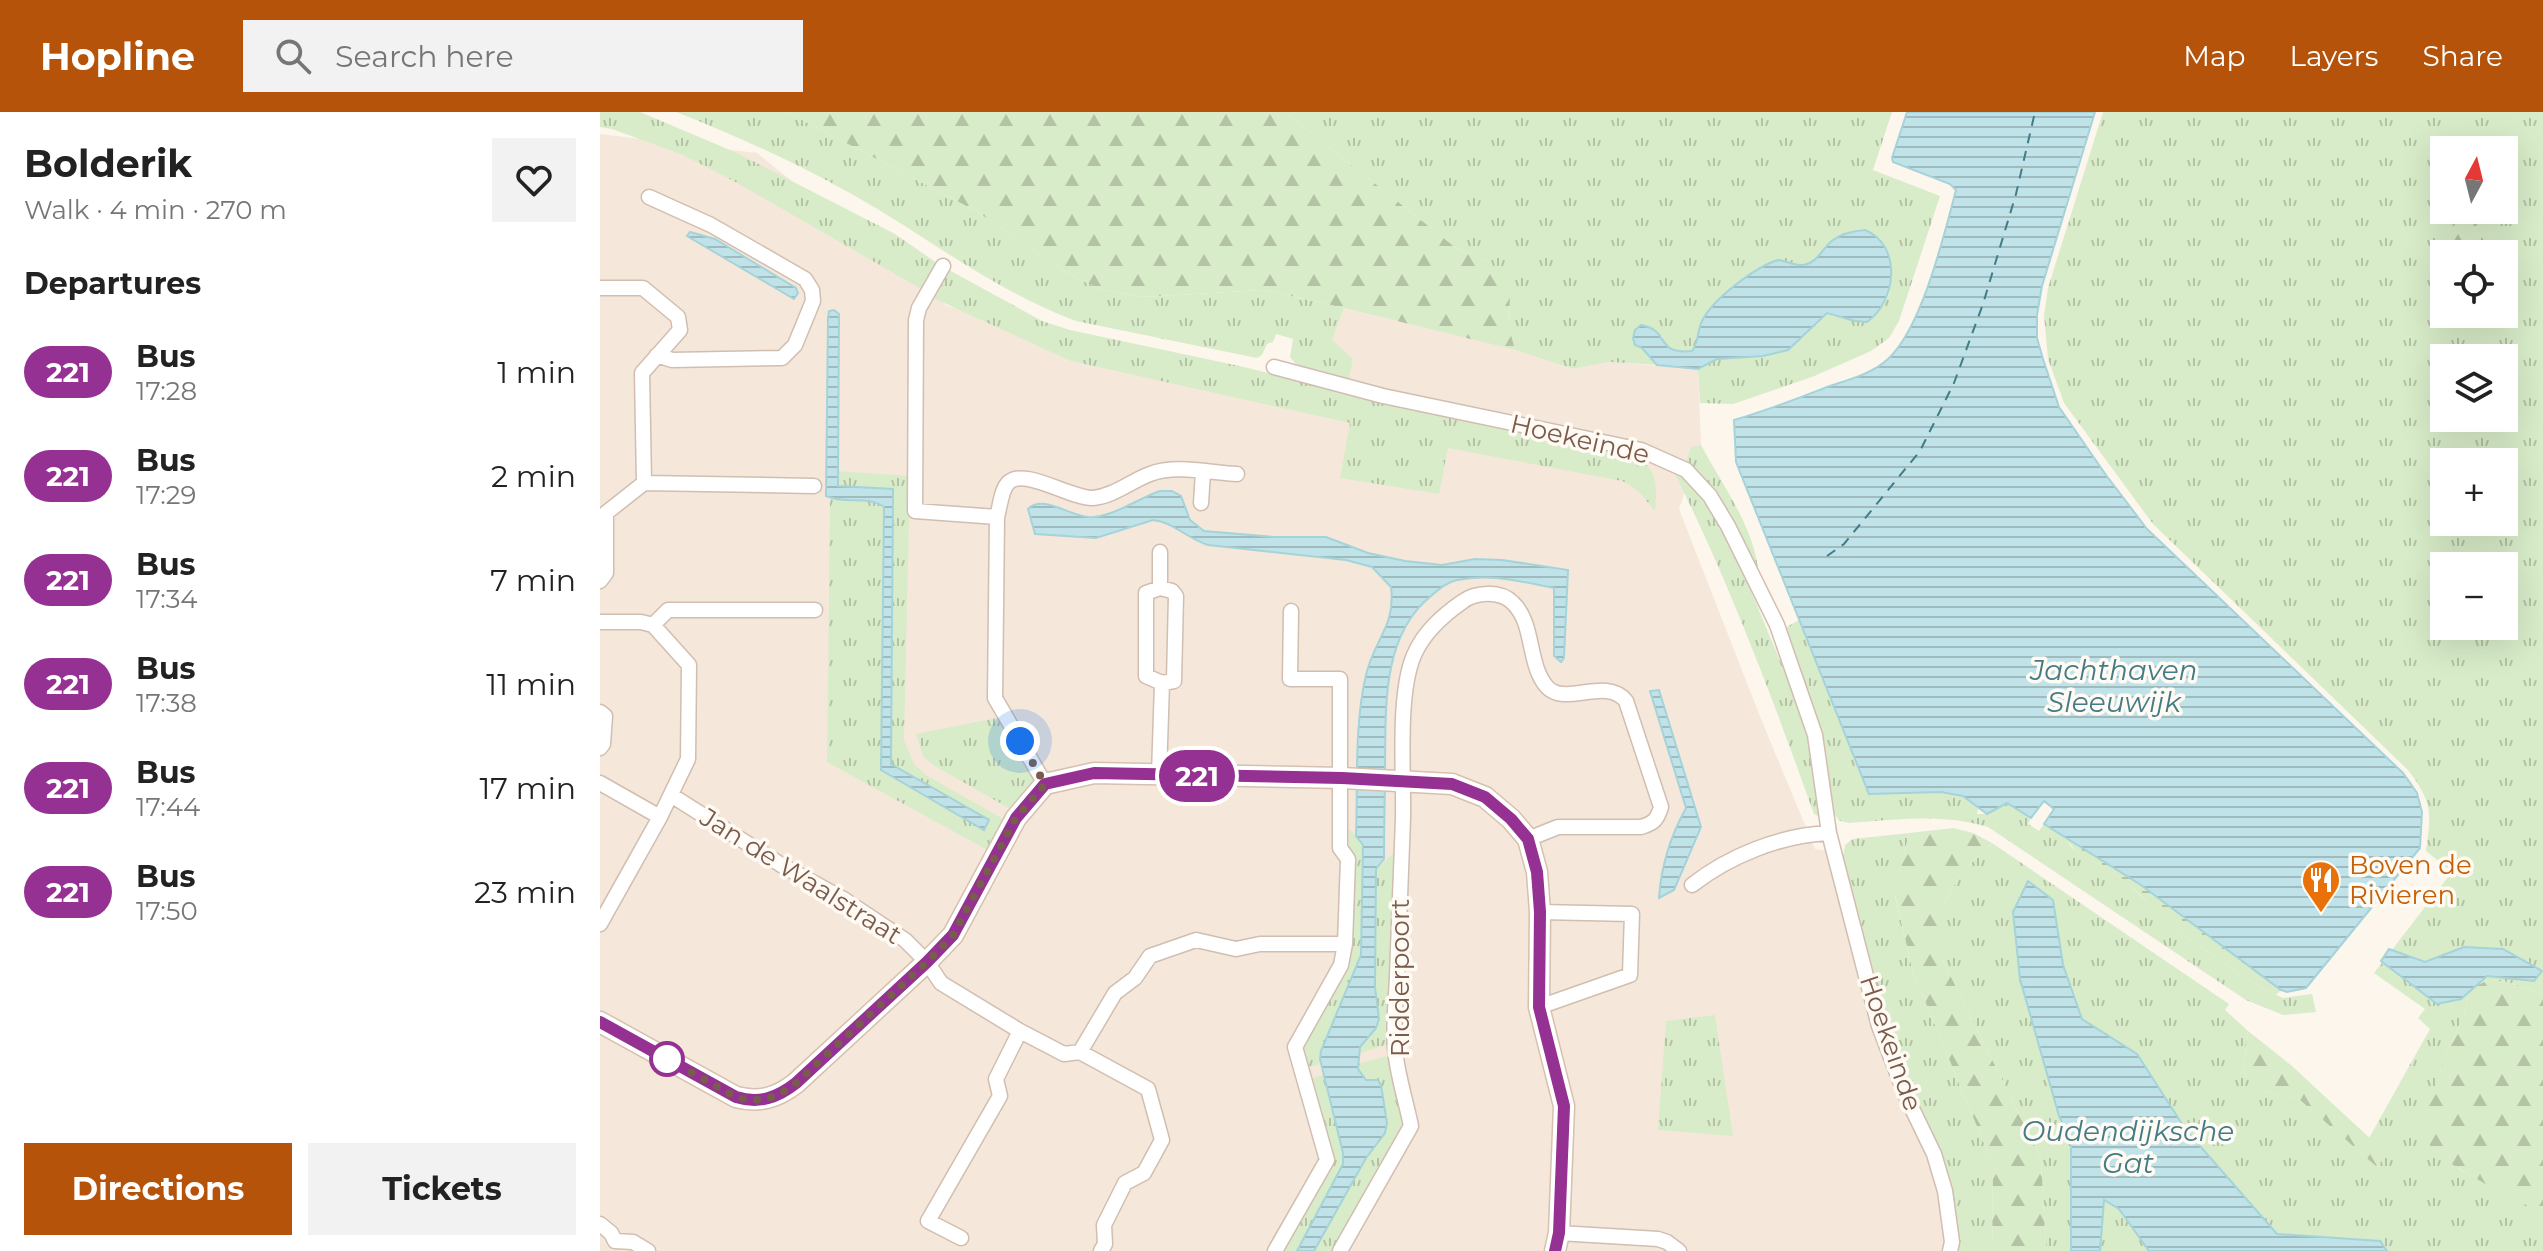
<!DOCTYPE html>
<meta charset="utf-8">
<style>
:root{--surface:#fff;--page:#f2f2f2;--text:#222;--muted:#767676;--accent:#b45309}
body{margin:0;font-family:Montserrat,sans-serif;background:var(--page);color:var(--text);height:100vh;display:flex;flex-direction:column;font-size:30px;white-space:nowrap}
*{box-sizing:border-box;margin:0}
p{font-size:26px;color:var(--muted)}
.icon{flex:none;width:44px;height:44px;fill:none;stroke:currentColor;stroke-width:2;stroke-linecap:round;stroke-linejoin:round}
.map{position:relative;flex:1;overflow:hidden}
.side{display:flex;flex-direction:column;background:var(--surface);width:600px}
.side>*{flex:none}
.badge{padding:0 16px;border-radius:26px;font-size:28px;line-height:52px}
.needle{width:52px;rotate:7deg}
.tools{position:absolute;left:1830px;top:24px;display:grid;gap:16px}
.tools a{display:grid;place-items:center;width:88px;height:88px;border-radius:0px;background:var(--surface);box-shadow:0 8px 32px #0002;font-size:40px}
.you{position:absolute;width:40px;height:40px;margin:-20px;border:6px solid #fff;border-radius:50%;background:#1a73e8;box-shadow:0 0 0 12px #1a73e833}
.map>.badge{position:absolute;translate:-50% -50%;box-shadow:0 0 0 4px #fff}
h2{padding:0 24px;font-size:30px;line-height:72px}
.round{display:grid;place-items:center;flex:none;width:84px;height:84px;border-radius:0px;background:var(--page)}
.headline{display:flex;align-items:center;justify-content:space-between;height:136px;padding:0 24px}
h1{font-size:38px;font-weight:700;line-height:60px}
.primary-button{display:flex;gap:16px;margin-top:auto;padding:16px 24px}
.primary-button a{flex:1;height:92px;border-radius:0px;background:var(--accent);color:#fff;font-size:32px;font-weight:700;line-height:92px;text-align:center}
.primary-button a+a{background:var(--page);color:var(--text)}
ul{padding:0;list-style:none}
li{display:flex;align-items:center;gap:24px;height:104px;padding:0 24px}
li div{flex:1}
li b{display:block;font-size:30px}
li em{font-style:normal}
li .badge{min-width:88px;font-weight:700;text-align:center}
header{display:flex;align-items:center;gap:48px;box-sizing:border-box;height:112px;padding:0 40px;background:var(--accent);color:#fff}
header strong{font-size:38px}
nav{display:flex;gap:44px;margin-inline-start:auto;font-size:28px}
.search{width:560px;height:72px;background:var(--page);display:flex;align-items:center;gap:20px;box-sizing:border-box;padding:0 28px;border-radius:0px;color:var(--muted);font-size:30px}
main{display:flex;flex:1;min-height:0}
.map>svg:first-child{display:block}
.residential{fill:#f5e8da}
.grass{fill:url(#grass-tufts);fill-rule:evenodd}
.forest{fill:url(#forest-firs)}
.wetland{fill:url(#wetland-marsh)}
.water{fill:url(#water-rules);stroke:#a5d3da;stroke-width:2}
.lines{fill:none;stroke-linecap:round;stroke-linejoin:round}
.ferry{stroke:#437c86;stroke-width:2;stroke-dasharray:10 8;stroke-linecap:butt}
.street-casing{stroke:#d1beb0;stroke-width:17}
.secondary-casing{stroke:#d6c0b0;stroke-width:23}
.street{stroke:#fff;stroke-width:14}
.secondary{stroke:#fff;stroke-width:20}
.line-casing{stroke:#fff;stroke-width:18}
.line{stroke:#953192;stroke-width:12}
.walk{stroke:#7a5c4d;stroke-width:8;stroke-dasharray:0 14.4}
.stop-dot{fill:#fff;stroke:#953192;stroke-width:4}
.labels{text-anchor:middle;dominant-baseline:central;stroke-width:7;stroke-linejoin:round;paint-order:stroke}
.street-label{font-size:26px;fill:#7a5c4d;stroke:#fffaf3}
.food-label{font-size:26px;fill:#c56008;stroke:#fffaf3;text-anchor:start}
.water-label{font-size:28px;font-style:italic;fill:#437c86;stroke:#fffaf3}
</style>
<header>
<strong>Hopline</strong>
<div class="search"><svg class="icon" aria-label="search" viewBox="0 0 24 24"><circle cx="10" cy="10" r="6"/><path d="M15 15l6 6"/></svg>Search here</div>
<nav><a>Map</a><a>Layers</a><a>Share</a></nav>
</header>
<main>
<section class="side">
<div class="headline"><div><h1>Bolderik</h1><p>Walk · 4 min · 270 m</p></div><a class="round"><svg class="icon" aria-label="heart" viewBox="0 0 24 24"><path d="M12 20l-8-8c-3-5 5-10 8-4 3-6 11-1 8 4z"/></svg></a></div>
<h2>Departures</h2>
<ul>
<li><span class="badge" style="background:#953192;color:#fff">221</span><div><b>Bus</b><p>17:28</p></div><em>1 min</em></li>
<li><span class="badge" style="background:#953192;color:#fff">221</span><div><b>Bus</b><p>17:29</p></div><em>2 min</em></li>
<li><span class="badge" style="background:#953192;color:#fff">221</span><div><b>Bus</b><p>17:34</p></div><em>7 min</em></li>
<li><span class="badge" style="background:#953192;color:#fff">221</span><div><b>Bus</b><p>17:38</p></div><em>11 min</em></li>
<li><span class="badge" style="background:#953192;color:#fff">221</span><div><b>Bus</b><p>17:44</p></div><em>17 min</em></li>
<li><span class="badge" style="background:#953192;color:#fff">221</span><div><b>Bus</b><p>17:50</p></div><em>23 min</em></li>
</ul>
<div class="primary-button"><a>Directions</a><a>Tickets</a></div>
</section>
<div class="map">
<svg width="1943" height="1139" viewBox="0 0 1943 1139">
<defs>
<pattern id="grass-tufts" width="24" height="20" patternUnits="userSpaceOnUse" patternTransform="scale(2)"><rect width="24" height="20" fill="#d8ecc9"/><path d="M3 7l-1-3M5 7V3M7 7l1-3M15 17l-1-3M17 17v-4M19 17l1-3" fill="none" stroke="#b4c2a5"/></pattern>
<pattern id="forest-firs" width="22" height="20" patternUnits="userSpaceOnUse" patternTransform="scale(2)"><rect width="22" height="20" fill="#d8ecc9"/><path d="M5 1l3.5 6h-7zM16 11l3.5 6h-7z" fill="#b4c2a5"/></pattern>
<pattern id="wetland-marsh" width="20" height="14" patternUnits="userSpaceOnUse" patternTransform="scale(2)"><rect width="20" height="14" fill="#d8ecc9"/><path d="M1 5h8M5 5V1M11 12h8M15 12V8" fill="none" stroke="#b4c2a5"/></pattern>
<pattern id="water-rules" width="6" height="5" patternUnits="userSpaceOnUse" patternTransform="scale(2)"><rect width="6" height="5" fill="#bfe3e8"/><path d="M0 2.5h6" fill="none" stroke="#a0bbbe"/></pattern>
</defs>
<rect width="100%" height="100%" fill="#fdf6ec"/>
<path class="residential" d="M0 22 157 41 347 194 745 303 732 228 744 196 915 238 973 257 1009 250 1098 257 1101 333 1079 397 1161 607 1215 737 1251 742 1364 1139H0Z"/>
<path class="grass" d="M0 0H40L137 41 295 122 337 151 323 178 132 68 83 43 12 17 0 15Z
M76 0H187L376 99 467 161 499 177 541 185 664 178 744 196 732 228 753 247 748 271 700 257 690 245 693 227 676 222 673 230 667 232 662 243 657 246 476 209C405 183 343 137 279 98 216 60 145 27 76 0Z
M685 0H1292L1273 58 1340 84 1299 209 1289 226 1271 239 1212 265 1133 292 1100 291 1098 257 1117 247 1163 244 1188 238 1227 200 1235 205 1283 193 1289 182 1291 168 1265 118C1250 120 1236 123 1226 135 1223 139 1219 146 1214 149 1201 160 1187 146 1173 150 1160 153 1125 179 1117 190 1111 199 1103 212 1099 222 1096 229 1097 233 1092 239 1077 241 1066 240 1062 224L1035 233 1042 236 1057 253 1009 250 973 257 915 238 909 215 910 182 886 149 856 136Z
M1503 0H1943V882L1908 870 1889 868 1873 875 1868 883 1864 907 1849 933 1824 1012 1859 1057 1943 1101V1139H1787L1780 1129 1678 1122 1586 1018 1537 942 1482 907 1463 853 1453 788 1420 867 1459 1004 1471 1028V1139H1446L1441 1046 1342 847V796L1360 762 1392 731 1629 892 1625 898 1648 919 1643 961 1661 978 1700 988 1777 1055 1786 1042 1769 1026 1830 917 1818 906 1825 897 1774 861 1852 760 1826 739C1831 700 1833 691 1808 658L1553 412 1464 291 1448 247 1444 204 1448 176ZM1844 38H1904V98H1844ZM1844 142H1904V202H1844ZM1844 246H1904V306H1844ZM1844 350H1904V410H1844ZM1844 454H1904V514H1844Z
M349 158 442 209 470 218 644 255 784 290 1025 339C1056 353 1058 366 1055 399 1044 386 1038 376 1022 369L848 336 839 382 740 366 750 311 471 249 333 186Z
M1101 333C1123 375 1155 415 1159 464L1113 379 1086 350 1091 335Z
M1073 358 1085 364 1107 388 1124 415 1210 620 1220 700 1218 704 1214 702C1172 585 1129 469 1073 358Z
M235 359 310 364 304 628 314 652 326 663 407 709 391 740 227 650 230 390Z
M1199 508 1269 682 1341 680 1363 684 1378 696 1377 702H1387L1407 691 1431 706 1428 712 1439 719 1444 712 1465 725 1471 735 1524 769 1554 795 1562 808 1653 871 1676 883 1683 886 1712 882 1716 900 1683 903 1646 888 1388 715C1341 701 1297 708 1249 711L1240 709 1234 702 1226 640 1220 613 1183 517Z
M397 606 433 661C437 679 426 687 414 699L333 653 323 644 316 622Z
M749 716 763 733 761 843 721 939V952L706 956 702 936 748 853Z
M1309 721 1295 784 1313 860 1393 1053 1392 1139H1357L1358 1129 1341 1048 1283 900 1243 745 1245 733 1253 727Z
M796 739 789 932 760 941V935L776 916 779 907 775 875 776 757Z
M1115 903 1133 1024 1058 1018 1066 909Z
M791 943 803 1008 801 1018 732 1139H714L766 1046 779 1031 778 968H766L760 963 758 952Z
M723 963 743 1041V1052L697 1139H682L728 1059 709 967Z
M1503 1088 1519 1097 1549 1139H1500Z"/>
<path class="forest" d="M187 0H685L856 136 886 149 903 162 910 182 909 215 915 238 744 196 664 178 541 185 499 177 467 161 376 99Z
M1860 98H1879L1873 136 1865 142H1846L1860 103Z
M1353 716 1373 721 1392 731 1360 762 1342 796V847L1441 1046 1446 1139H1392L1393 1053 1313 860 1295 783 1309 721Z
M1889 868 1908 870 1943 882V1101L1894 1077 1833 1041 1826 1023 1824 1012 1828 996 1849 933 1864 907 1868 883 1873 875Z
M1648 919 1692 954 1787 1042 1777 1055 1700 988 1661 978 1643 961Z"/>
<path class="wetland" d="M1465 725 1541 773 1681 878 1676 883 1653 871 1562 808C1548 784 1522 768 1499 753 1486 745 1473 739 1465 725Z"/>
<path class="water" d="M1307 0H1495L1442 174 1437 203V226L1443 247 1459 295 1506 363 1547 417 1803 661 1817 681 1822 700 1820 736 1706 876 1687 880 1681 878 1541 773 1444 712 1454 697 1444 689 1431 706 1407 691 1387 702 1363 684 1341 680 1269 682 1136 350 1134 308C1166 299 1196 287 1227 275 1247 268 1272 262 1288 247 1322 216 1344 123 1356 78L1350 72 1293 50 1292 46Z
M1265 118C1302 133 1297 189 1267 210L1255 209 1227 201 1188 238 1163 244 1117 247 1098 257 1057 253 1042 236 1035 233 1033 226 1035 218 1041 213C1071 218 1054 243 1092 239 1099 230 1097 219 1102 209 1113 187 1155 155 1178 148 1187 149 1194 154 1203 153 1218 151 1222 136 1233 128 1242 121 1254 119 1265 118Z
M90 120 115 127 196 176 198 181 194 187 87 124Z
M234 198 239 202 238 374 293 377 291 652 389 708 384 718 281 658 284 395C267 383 246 393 226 384L228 206 229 199Z
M560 379H572L581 384 590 408 604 419 674 425H726L768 441 805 449 842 453 875 447 902 448 968 458 964 546 961 550 954 544V476C923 470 889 461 857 468 847 470 839 477 831 484 781 524 786 598 785 655 785 686 784 716 784 747L776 757 775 875 779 907 776 916 760 935 758 957 766 968H778L781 973 787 1011 785 1021 766 1046 714 1139H697L743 1052V1041L720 947 721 939 761 843 763 733 756 724C758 671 754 614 766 563 774 527 796 515 791 475L772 455 746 448 608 433C588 427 573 410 553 408L496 426 435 422 428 397C442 382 470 404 488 405 510 407 539 386 560 379Z
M1059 578 1101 715 1074 778 1059 786C1061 754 1070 725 1086 696L1050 579Z
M1428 769 1453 788 1463 853 1482 907 1537 942 1586 1018 1677 1122 1780 1129 1787 1139H1549L1519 1097 1504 1088 1500 1139H1471V1028L1459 1004 1420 867 1413 800Z
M1864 835 1903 837 1942 859 1934 869 1887 864 1861 887 1837 892 1781 849 1789 837 1825 850Z"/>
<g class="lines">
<path class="ferry" d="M1227 444 1244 432 1320 339 1354 271 1383 192 1416 82 1435 0"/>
<g class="street-casing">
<path id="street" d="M49 85 111 113 205 167 212 178 213 189 195 233 182 246 72 248 57 243
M343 154 319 196 316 208 315 399 397 405 395 586 445 672
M0 176H43L78 205 80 218 42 261 44 371 6 401V461L0 469
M674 255 783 284 1041 338 1086 358 1110 384 1128 414 1177 513 1215 623 1229 721 1279 914 1305 982 1334 1042 1345 1079 1352 1130 1350 1139
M44 371 214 374
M601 391 603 360
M397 405C400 395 401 377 409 370 425 356 472 387 493 386 514 384 531 369 550 362 576 352 611 361 637 362
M560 476 572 479 576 484 574 569 562 571 546 564V481Z
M560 476V440
M0 510H41L53 513 89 553 88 647 60 705 0 812
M53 513 68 498H215
M0 600 5 604 3 632 0 636
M559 663 562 571
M0 671 60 705
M71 683 183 754 245 788 305 828 327 850 341 871 420 919 464 942 480 940 548 977 562 1028 544 1061 525 1071 504 1113 505 1132 501 1139
M1092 773C1129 744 1181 723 1229 721
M939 895 1030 863 1032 802 940 800
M480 940 515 881 535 866 550 844 596 828 636 837 660 832H745
M0 1112 11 1121 15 1129 33 1130 48 1139
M959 1121 1058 1127 1067 1130 1079 1139
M361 1126 328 1109 400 984 396 967 420 919
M675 1139 727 1048 695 935 741 853 745 832 748 747 740 736V567H690L691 499
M740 1139 811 1014C806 989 797 962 795 937 793 913 796 888 797 864 799 811 801 758 803 706 804 660 797 583 814 543 824 520 842 504 862 490 875 480 900 478 913 491 935 512 927 552 947 575 965 595 1006 564 1026 589L1061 695C1057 708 1054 711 1041 715H958L928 727"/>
</g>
<g class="secondary-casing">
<path id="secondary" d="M0 910 136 985C159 991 177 986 196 971L327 850 353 823 416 706 445 672 494 661 742 666 852 672 885 685 911 707 928 727 937 760 940 800 939 895 964 994 959 1121 955 1139"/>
</g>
<use href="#street" class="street"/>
<use href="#secondary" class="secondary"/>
</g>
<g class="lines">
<g class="line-casing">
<path id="line" d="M0 910 136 985C159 992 177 986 196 971L327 850 353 823 416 706 445 672 494 661 742 666 852 672 885 685 911 707 928 727 937 760 940 800 939 895 964 994 959 1121 955 1139"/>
</g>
<use href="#line" class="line"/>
<path class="walk" d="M67 947 54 940 136 985C159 992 177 986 196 971L327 850 353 823 416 706 445 672 420 629"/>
</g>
<defs>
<g id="restaurant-pin" transform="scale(2)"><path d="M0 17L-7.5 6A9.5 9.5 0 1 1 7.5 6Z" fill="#e8710a" stroke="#fffaf3"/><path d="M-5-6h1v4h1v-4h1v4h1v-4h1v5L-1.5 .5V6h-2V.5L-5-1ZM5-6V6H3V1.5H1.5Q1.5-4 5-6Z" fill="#fff"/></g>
</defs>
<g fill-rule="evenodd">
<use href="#restaurant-pin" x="1721" y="768"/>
</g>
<circle class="stop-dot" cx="67" cy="947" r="16"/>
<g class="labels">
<g class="street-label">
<text transform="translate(980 327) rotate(13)">Hoekeinde</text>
<text transform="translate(201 764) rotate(32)">Jan de Waalstraat</text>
<text transform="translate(800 866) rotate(-90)">Ridderpoort</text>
<text transform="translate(1291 931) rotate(71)">Hoekeinde</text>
</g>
<g class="food-label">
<text x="1749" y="753">Boven de<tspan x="1749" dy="30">Rivieren</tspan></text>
</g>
<g class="water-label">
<text x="1514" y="558">Jachthaven<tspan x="1514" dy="32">Sleeuwijk</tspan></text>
<text x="1528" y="1019">Oudendijksche<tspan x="1528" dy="32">Gat</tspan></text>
</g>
</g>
</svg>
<div class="tools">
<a><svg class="needle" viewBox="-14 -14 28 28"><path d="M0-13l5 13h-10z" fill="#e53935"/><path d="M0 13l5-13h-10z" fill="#767676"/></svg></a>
<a><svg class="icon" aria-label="locate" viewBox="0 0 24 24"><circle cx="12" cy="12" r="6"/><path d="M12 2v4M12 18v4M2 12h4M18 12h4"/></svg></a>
<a><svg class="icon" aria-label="layers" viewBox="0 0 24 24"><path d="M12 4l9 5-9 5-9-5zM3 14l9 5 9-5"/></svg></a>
<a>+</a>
<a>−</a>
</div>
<div class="you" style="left:420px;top:629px"></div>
<b class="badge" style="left:597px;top:664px;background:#953192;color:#fff">221</b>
</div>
</main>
